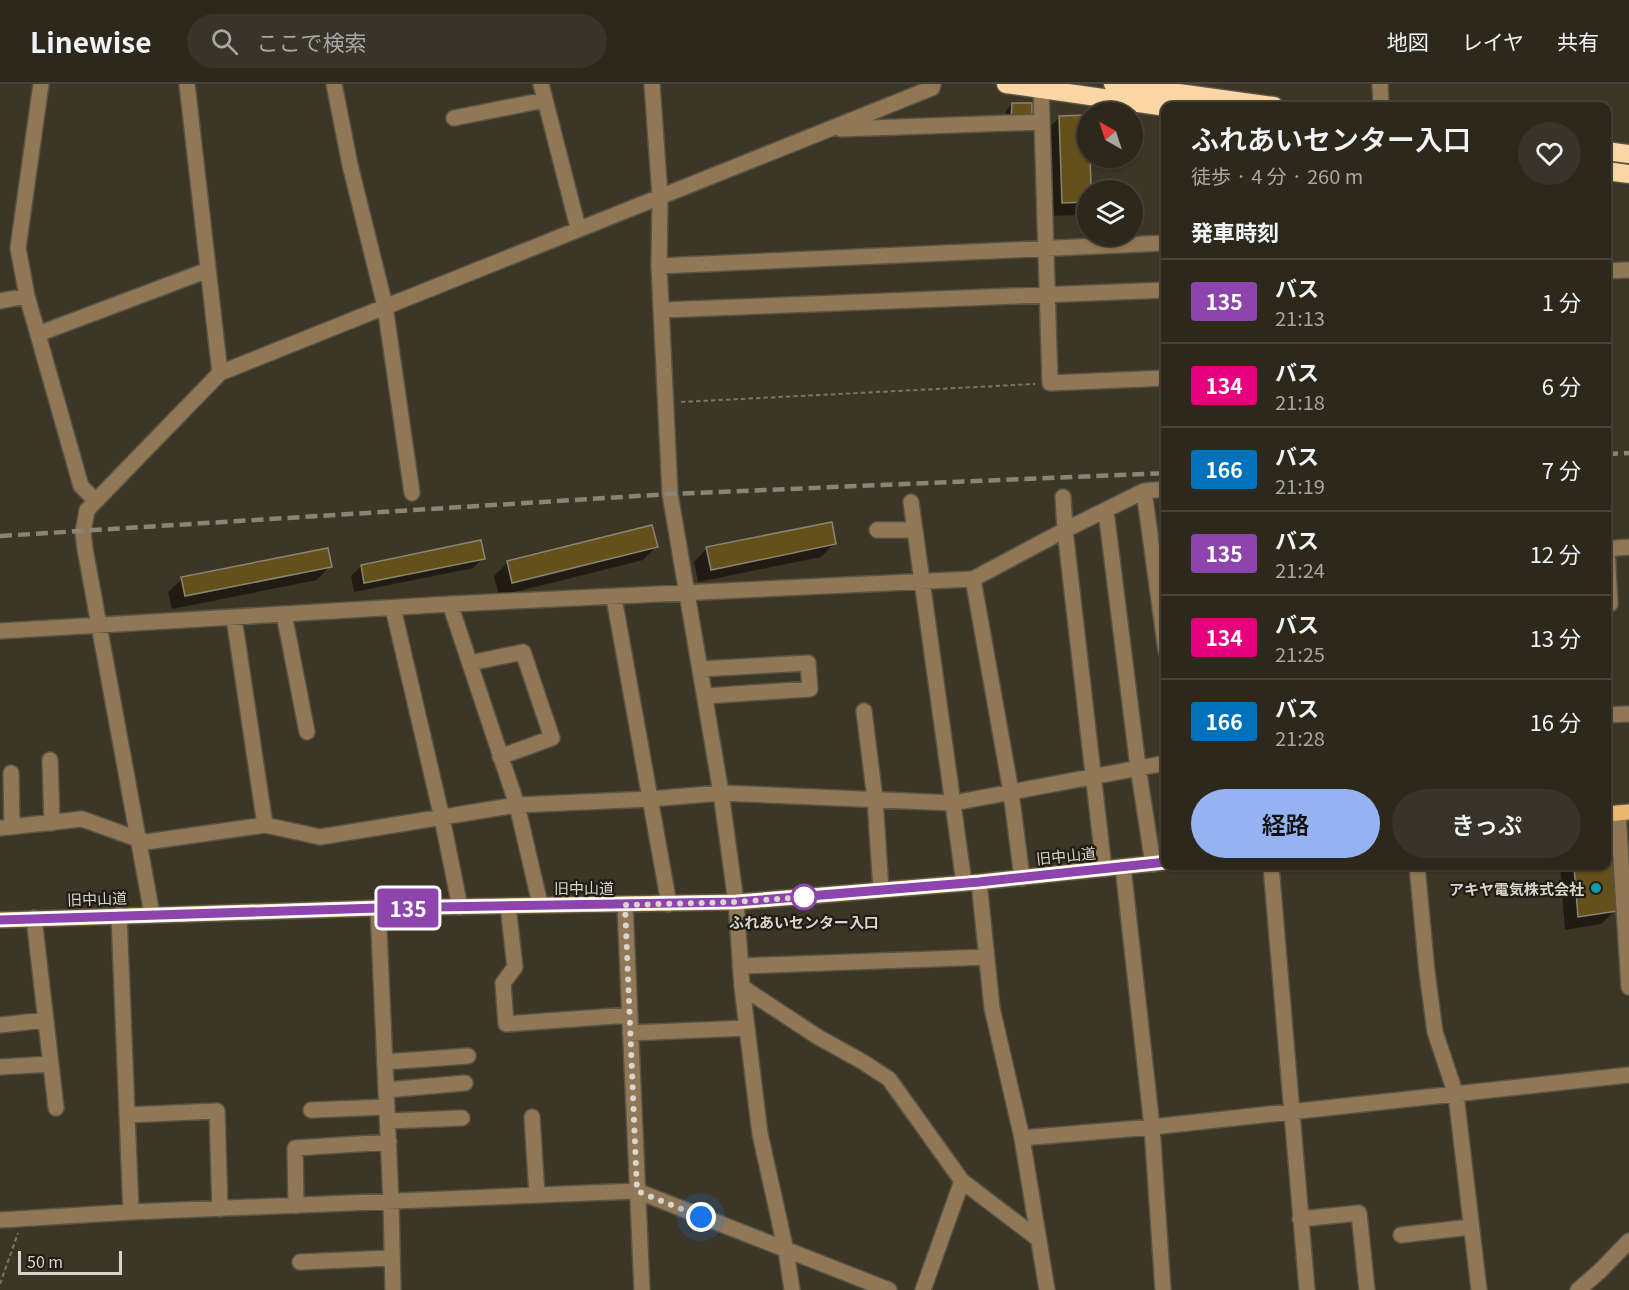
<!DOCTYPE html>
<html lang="ja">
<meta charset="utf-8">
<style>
:root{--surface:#2d281c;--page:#393429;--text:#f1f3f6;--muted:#a7a6a3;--line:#48443b;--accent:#95b2f1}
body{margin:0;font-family:Georgia,"Noto Sans JP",serif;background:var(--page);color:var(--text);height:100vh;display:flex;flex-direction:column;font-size:22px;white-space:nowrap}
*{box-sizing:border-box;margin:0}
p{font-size:20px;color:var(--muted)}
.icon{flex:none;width:33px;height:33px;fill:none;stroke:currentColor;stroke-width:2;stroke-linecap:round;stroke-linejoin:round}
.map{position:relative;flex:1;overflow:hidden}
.drawer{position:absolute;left:1161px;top:18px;width:450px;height:768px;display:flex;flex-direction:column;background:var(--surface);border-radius:12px;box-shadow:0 2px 4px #0004,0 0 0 2px var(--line)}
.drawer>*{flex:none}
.badge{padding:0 12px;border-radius:4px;font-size:21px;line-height:39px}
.needle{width:39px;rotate:321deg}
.fabs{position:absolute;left:1077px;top:18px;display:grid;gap:12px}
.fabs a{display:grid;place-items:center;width:66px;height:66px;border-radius:50%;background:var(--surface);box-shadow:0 2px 4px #0004,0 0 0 2px var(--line);font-size:30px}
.scale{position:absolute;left:18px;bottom:15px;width:104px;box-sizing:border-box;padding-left:6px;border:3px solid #d9d5cc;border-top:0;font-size:16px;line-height:21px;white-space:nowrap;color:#d9d5cc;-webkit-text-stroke:4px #201d16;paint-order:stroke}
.you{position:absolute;width:30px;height:30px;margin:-15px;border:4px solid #fff;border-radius:50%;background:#1a73e8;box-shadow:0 0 0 9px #1a73e833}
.map>.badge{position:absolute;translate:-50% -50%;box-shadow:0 0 0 3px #fff}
h2{padding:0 30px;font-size:22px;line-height:54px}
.round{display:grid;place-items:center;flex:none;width:63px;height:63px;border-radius:32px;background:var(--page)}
.overview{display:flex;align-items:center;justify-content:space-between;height:102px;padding:0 30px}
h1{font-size:28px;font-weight:600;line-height:45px}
.cta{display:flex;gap:12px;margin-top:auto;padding:12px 30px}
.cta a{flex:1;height:69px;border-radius:36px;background:var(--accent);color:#111;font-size:24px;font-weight:600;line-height:69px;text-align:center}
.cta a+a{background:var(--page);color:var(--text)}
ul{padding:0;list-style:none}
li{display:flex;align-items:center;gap:18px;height:84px;padding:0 30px;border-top:2px solid var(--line)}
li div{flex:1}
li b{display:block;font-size:22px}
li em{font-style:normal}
li .badge{min-width:66px;font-weight:700;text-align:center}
header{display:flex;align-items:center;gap:36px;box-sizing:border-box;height:84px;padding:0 30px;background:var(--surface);border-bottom:2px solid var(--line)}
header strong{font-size:28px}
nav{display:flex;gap:33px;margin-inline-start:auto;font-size:21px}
.search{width:420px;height:54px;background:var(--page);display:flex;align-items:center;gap:15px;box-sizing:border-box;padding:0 21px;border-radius:33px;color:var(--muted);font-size:22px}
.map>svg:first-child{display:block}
.shadow{fill:#0007}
.building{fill:#64501a;stroke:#8b8473;stroke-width:1.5}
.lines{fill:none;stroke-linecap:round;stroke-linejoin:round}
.minor-casing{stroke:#585344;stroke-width:18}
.major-casing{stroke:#585344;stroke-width:18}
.highway-casing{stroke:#585344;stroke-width:21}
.path{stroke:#7a7568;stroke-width:2;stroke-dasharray:4.5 3;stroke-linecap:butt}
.minor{stroke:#907755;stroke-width:15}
.major{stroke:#e9b76e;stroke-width:15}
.highway{stroke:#fad6a4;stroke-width:18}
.rail{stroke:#898478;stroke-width:4.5;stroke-dasharray:12 6;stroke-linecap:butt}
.line-casing{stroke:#fff;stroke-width:14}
.line{stroke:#8e44ad;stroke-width:9}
.walk{stroke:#d9d5cc;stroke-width:6;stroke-dasharray:0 10.8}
.culture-dot{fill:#0f9aa8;stroke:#201d16;stroke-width:2}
.stop-dot{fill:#fff;stroke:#8e44ad;stroke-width:3}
.labels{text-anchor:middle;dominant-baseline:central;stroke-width:4.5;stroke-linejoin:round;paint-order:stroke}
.street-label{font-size:15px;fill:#d9d5cc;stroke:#201d16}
.poi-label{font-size:15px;font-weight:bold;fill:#d9d5cc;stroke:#201d16;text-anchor:end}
.stop-label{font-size:15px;font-weight:bold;fill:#d9d5cc;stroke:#201d16}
</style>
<header>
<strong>Linewise</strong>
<div class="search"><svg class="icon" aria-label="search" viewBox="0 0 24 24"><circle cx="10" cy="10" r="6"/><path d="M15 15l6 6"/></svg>ここで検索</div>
<nav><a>地図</a><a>レイヤ</a><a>共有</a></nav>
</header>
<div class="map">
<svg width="1629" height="1206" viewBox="0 0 1629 1206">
<rect width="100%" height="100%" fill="#3c3626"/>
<path class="shadow" d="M1012 20 1031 21 1005 41 1006 27Z
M1060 33 1089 74 1090 102 1123 101V106H1088V131L1049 132 1046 47Z
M835 459 821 473 698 498 694 478 707 464Z
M656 463 643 476 499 512 494 492 508 478Z
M483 474 473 484 354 508 351 492 361 482Z
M330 482 317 496 172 525 168 508 182 495Z
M1560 782H1606L1615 827 1601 840 1565 846Z"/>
<path class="building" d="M1012 19H1032V36L1011 35Z
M1088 31V74H1090L1091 100 1124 99 1125 106H1088V118L1062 119 1059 32Z
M832 438 836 460 711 486 706 463Z
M652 441 658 463 512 499 507 477Z
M481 456 485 475 364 499 361 481Z
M328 464 332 483 185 512 181 493Z
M1606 738H1613L1617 827 1578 833 1574 782H1606Z"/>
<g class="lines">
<g class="minor-casing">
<path id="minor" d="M41 0 18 164 27 212 81 402 96 417
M187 0 220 289
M334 0 350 81 385 222 412 409
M541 0 578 144
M652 0 660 112 659 182 670 410 721 709 736 818 742 903 760 1050 786 1167 792 1206
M1380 0 1381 22
M1041 4 1050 299 1166 294
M454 34 545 16
M841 45 1042 38
M659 182 1166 159
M1606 187 1629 186
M0 217 27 212
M662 226 1166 206
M38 250 208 186
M1144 407 1166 567
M1063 413 1065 446 1144 407 1166 405
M911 418 964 799
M1106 427 1138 683 1153 780
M877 446H914
M1606 465 1629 463
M1607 465 1610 520
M973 495 1011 708 1022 794
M614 514 669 820
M450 520 517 721 540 820
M393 524 442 734 460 823
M284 530 307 648
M234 534 265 741
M0 547 450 520 973 495 1065 446 1104 785
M470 579 523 568 552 654 500 673
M700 585 808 579 810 605 705 612
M864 627 875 715 881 806
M1606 631 1629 630
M50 676 52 739
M11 689 12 743
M1618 729 1629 903
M0 744 82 735 146 758 265 741 320 753 517 721 650 715 721 709 953 719 1166 679
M1271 782C1284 923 1294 1065 1307 1206
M1417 782 1427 888 1435 948 1456 1011 1479 1206
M1123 783 1152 1043 1163 1206
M979 798 992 924 1022 1054 1047 1206
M625 821 642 1206
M508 822 515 883 503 899 506 940 630 931
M378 824 391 1118 393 1206
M152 830 85 465 83 448 87 426 220 289 932 4 933 0
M119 831 131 1128
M34 834 56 1024
M740 882 987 873
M742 903 818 953 863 978 889 995 962 1097 1037 1154
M0 941 46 936
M630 949 747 944
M385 978 468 972
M0 983 51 980
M386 1006 465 999
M311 1026 387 1023
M127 1031 217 1027 220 1125
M532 1033 537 1111
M388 1037 462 1034
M1022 1054 1152 1043 1629 991
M296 1122 295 1064 389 1058
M1300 1135 1359 1129 1367 1206
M0 1136 131 1128 637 1107 889 1206
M1401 1151 1471 1143
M300 1178 391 1174
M923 1206 962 1097
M1578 1206 1600 1187 1629 1157"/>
</g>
<g class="major-casing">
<path id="major" d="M1606 730 1629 728
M0 836 378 824 736 818 979 798 1166 778"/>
</g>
<g class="highway-casing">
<path id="highway" d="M1006 0 1166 23
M1113 0 1274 22
M1606 67 1629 70
M1606 87 1629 90"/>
</g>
<path class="path" d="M681 318 1035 300
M0 1200 18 1149"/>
<use href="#minor" class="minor"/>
<use href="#major" class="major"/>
<use href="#highway" class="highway"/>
<path class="rail" d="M1606 370 1629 369
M0 452 670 410 1166 389"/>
</g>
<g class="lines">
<g class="line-casing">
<path id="line" d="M0 836 378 824 736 818 979 798 1166 778"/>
</g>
<use href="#line" class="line"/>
<path class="walk" d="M701 1133 637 1107 625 821 736 818 804 813"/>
</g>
<circle class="culture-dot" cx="1596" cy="804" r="6"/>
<circle class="stop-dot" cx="804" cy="813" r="12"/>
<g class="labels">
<g class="street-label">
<text transform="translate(1066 771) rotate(-6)">旧中山道</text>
<text x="584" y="803">旧中山道</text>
<text transform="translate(97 814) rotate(-2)">旧中山道</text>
</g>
<g class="poi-label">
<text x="1584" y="804">アキヤ電気株式会社</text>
</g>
<g class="stop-label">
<text x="804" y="837">ふれあいセンター入口</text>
</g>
</g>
</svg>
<div class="fabs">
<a><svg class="needle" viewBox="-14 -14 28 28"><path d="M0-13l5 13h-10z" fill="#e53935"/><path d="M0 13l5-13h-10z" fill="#a7a6a3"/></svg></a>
<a><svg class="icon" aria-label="layers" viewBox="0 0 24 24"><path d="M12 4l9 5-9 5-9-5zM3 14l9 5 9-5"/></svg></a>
</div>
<div class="scale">50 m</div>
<div class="you" style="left:701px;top:1133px"></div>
<b class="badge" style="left:408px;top:824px;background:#8e44ad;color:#fff">135</b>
<section class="drawer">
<div class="overview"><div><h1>ふれあいセンター入口</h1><p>徒歩 · 4 分 · 260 m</p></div><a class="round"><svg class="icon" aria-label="heart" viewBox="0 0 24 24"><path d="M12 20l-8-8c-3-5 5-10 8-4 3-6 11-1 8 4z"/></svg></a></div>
<h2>発車時刻</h2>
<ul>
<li><span class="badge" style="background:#8e44ad;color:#fff">135</span><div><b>バス</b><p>21:13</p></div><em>1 分</em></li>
<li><span class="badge" style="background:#e6007e;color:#fff">134</span><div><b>バス</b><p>21:18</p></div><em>6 分</em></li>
<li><span class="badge" style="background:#0072bc;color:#fff">166</span><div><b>バス</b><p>21:19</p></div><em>7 分</em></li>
<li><span class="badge" style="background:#8e44ad;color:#fff">135</span><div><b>バス</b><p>21:24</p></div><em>12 分</em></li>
<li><span class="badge" style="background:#e6007e;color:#fff">134</span><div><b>バス</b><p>21:25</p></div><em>13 分</em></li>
<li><span class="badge" style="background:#0072bc;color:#fff">166</span><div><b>バス</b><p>21:28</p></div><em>16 分</em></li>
</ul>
<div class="cta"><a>経路</a><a>きっぷ</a></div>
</section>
</div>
